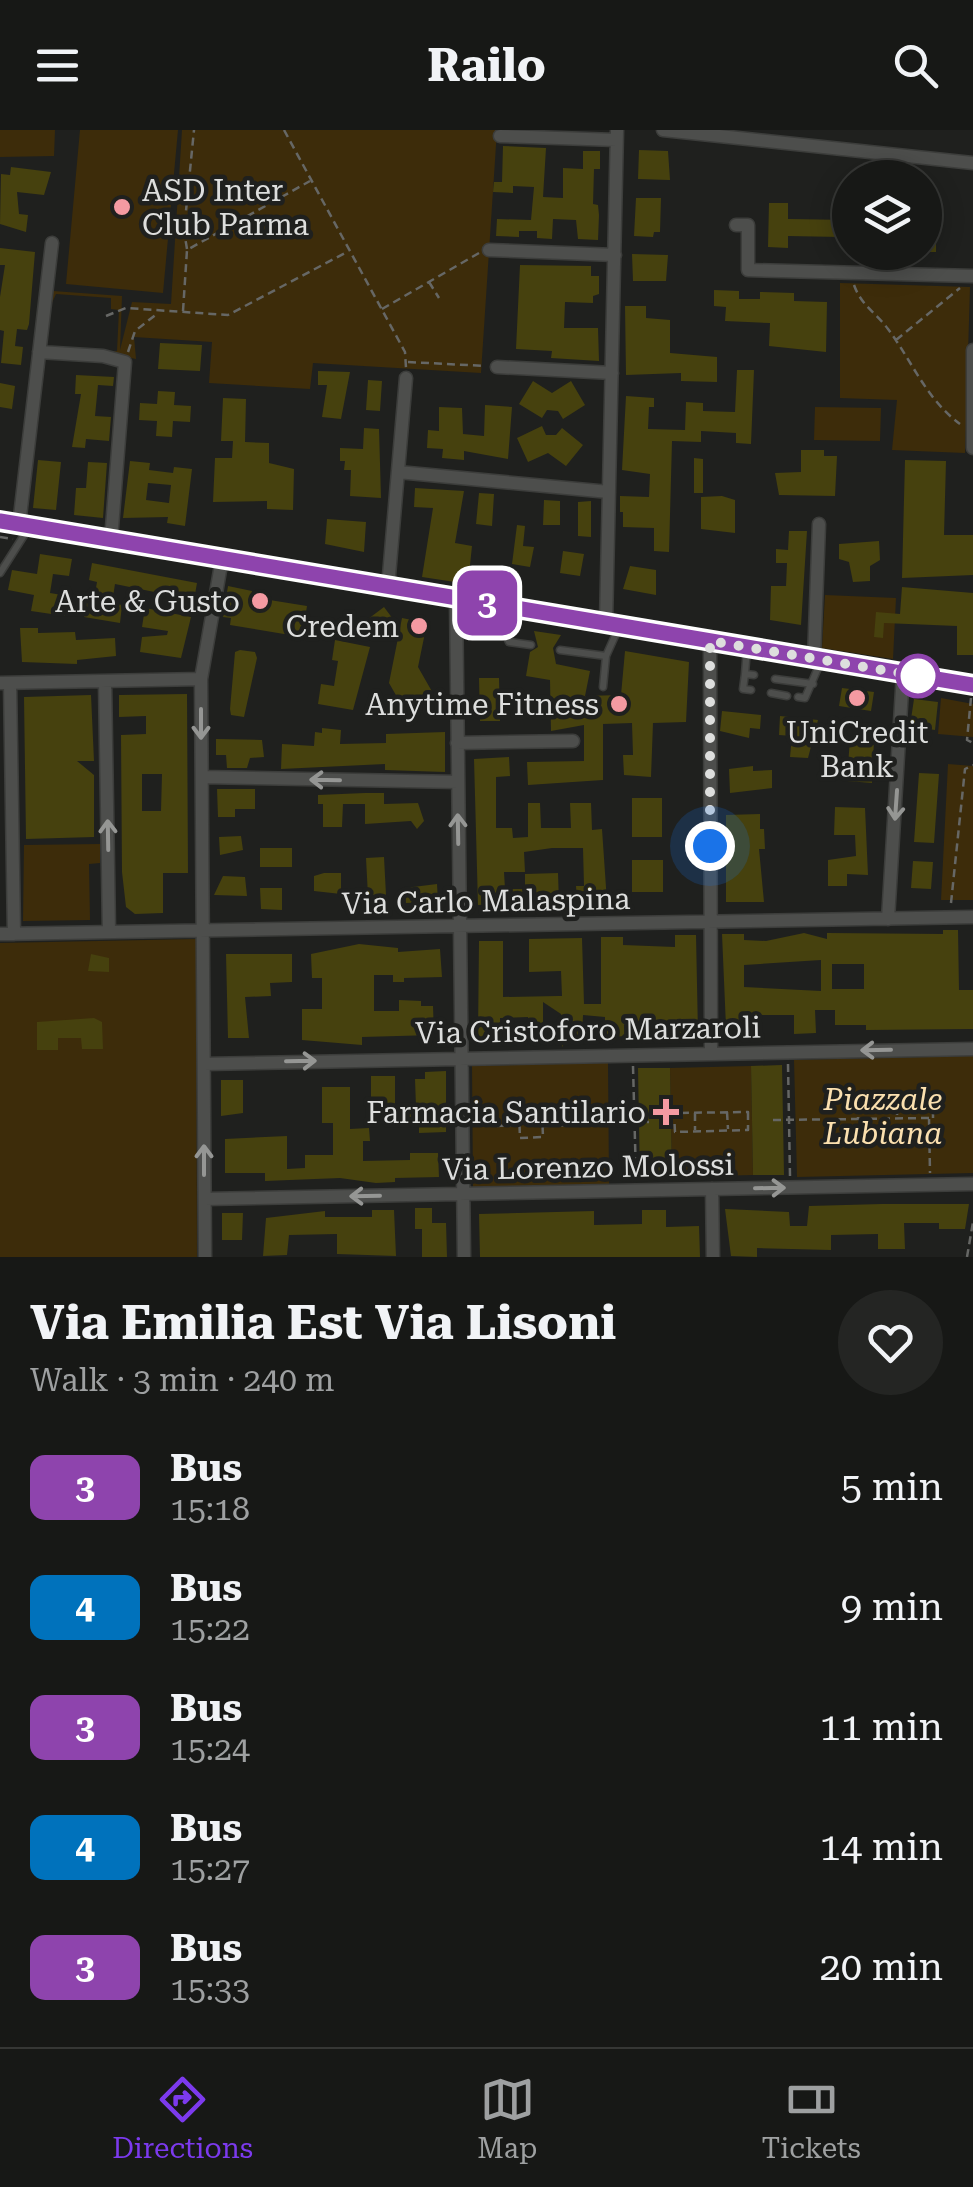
<!DOCTYPE html>
<meta charset="utf-8">
<style>
:root{--surface:#171816;--page:#242523;--text:#f1f3f6;--muted:#9ea0a1;--line:#363735;--accent:#7c3aed}
body{margin:0;font-family:"Roboto Serif",serif;background:var(--page);color:var(--text);height:100vh;display:flex;flex-direction:column;font-size:38px;white-space:nowrap}
*{box-sizing:border-box;margin:0}
p{font-size:32px;color:var(--muted)}
.icon{flex:none;width:55px;height:55px;fill:none;stroke:currentColor;stroke-width:2;stroke-linecap:round;stroke-linejoin:round}
.map{position:relative;height:1127px;overflow:hidden}
.details{display:flex;flex-direction:column;background:var(--surface);flex:1}
.details>*{flex:none}
.badge{padding:0 20px;border-radius:15px;font-size:35px;line-height:65px}
.controls{position:absolute;left:832px;top:30px;display:grid;gap:20px}
.controls a{display:grid;place-items:center;width:110px;height:110px;border-radius:50%;background:var(--surface);box-shadow:0 5px 25px #0003,0 0 0 2px var(--line);font-size:50px}
.you{position:absolute;width:50px;height:50px;margin:-25px;border:8px solid #fff;border-radius:50%;background:#1a73e8;box-shadow:0 0 0 15px #1a73e833}
.map>.badge{position:absolute;translate:-50% -50%;box-shadow:0 0 0 5px #fff}
.round{display:grid;place-items:center;flex:none;width:105px;height:105px;border-radius:52px;background:var(--page)}
.head{display:flex;align-items:center;justify-content:space-between;height:170px;padding:0 30px}
h1{font-size:48px;font-weight:700;line-height:75px}
ul{padding:0;list-style:none}
li{display:flex;align-items:center;gap:30px;height:120px;padding:0 30px}
li div{flex:1}
li b{display:block;font-size:38px}
li em{font-style:normal}
li .badge{min-width:110px;font-weight:700;text-align:center}
header{display:flex;justify-content:space-between;align-items:center;height:130px;padding:0 30px;background:var(--surface);font-size:45px;font-weight:700}
.tabs{display:flex;justify-content:space-around;align-items:center;height:140px;border-top:2px solid var(--line);background:var(--surface);font-size:28px;color:var(--muted)}
.tabs a{display:grid;justify-items:center;gap:5px}
.tabs .current{color:var(--accent)}
.map>svg:first-child{display:block}
.green{fill:#3d2c0a}
.building{fill:#46410e;fill-rule:evenodd}
.lines{fill:none;stroke-linecap:round;stroke-linejoin:round}
.lane-casing{stroke:#3c3d3b;stroke-width:9}
.street-casing{stroke:#3c3d3b;stroke-width:15}
.secondary-casing{stroke:#3c3d3b;stroke-width:20}
.path{stroke:#666765;stroke-width:2.5;stroke-dasharray:8 5;stroke-linecap:butt}
.lane{stroke:#4d4e4c;stroke-width:6}
.street{stroke:#4d4e4c;stroke-width:12}
.secondary{stroke:#4d4e4c;stroke-width:18}
.oneway{stroke:#959694}
.line-casing{stroke:#fff;stroke-width:22}
.line{stroke:#8e44ad;stroke-width:15}
.walk{stroke:#dddedd;stroke-width:10;stroke-dasharray:0 18}
.poi-dot{fill:#f49aa2;stroke:#1f201e;stroke-width:4}
.stop-dot{fill:#fff;stroke:#8e44ad;stroke-width:5}
.labels{text-anchor:middle;dominant-baseline:central;stroke-width:9;stroke-linejoin:round;paint-order:stroke}
.poi-label{font-size:30px;fill:#dddedd;stroke:#1f201e;text-anchor:end}
.street-label{font-size:30px;fill:#dddedd;stroke:#1f201e}
.park-label{font-size:30px;font-style:italic;fill:#fbe0af;stroke:#1f201e}
</style>
<header><svg class="icon" aria-label="menu" viewBox="0 0 24 24"><path d="M4 6h16M4 12h16M4 18h16"/></svg>Railo<svg class="icon" aria-label="search" viewBox="0 0 24 24"><circle cx="10" cy="10" r="6"/><path d="M15 15l6 6"/></svg></header>
<div class="map">
<svg width="973" height="1127" viewBox="0 0 973 1127">
<rect width="100%" height="100%" fill="#1f201e"/>
<path class="green" d="M0 0H55L54 26 0 27Z
M80 0H178L163 163 66 154Z
M182 0H497L481 243 313 233 310 259 209 253 212 212 134 207 136 229 108 223 117 221 119 180 111 179V168L56 164 51 175 53 161 122 166 120 220 132 172 171 174Z
M840 153 970 157 965 323 892 320 897 270 840 268Z
M815 277 881 278 880 311 814 310Z
M825 465 896 468 893 529 822 518Z
M941 568 973 574V607L938 604Z
M948 634 973 636V770H941Z
M100 714V733L89 734 90 790 23 791 24 715Z
M196 809 197 1127H0V813Z
M973 926V1043L797 1047 794 930Z
M608 933 609 1054 473 1057 472 936Z
M751 936 753 1045 672 1047 670 938Z"/>
<path class="building" d="M503 16 546 18 543 67 563 68V38L583 39V21H600V39H594L593 74 598 75 599 85 598 110 578 109 576 90 553 89 552 109 537 108V101H519V107L496 106 497 89 531 90 534 57 513 56V63L493 62 494 52H502Z
M639 20 668 21 670 50 638 49Z
M11 37 51 42 44 65 17 62 19 84 28 85 26 102 0 94 1 44 10 45Z
M636 68H661L660 102H654L653 107 634 106Z
M769 73H788V89L850 90V119H841V107L788 106V118L768 117Z
M925 77H936V122H925Z
M0 118 35 122 29 194 27 200 17 199 15 216 23 217 21 235 1 233 4 201 0 200V167L5 135H0Z
M632 124 668 125 666 151H633Z
M520 135 591 136V146H599V164L593 166V173L565 172 564 198H598L599 231 551 228 552 221 516 219Z
M714 160 739 161V169H760V162L794 163V171L827 172 826 222 769 216 770 193 725 191 726 177 714 176Z
M625 176H646V188L670 190V223L717 227V252L681 251V243L626 245Z
M160 213 202 215 200 241 158 239Z
M737 240H754L751 314 736 313V303L701 301V312L672 311 669 422 654 421V398L623 397V382H620V366L649 367 650 344 622 340 626 266 654 268V277H649L648 299 685 300 686 272 703 273V281L735 282Z
M318 241 350 242 341 289 322 287 327 255H318Z
M76 245 114 247 113 256 98 255 95 286 111 287 109 311 86 309 85 318 72 317 81 264H75Z
M368 250 382 251 380 281 366 280Z
M533 251 552 263 571 251 585 275 563 289 558 281 547 280 542 288 519 274Z
M0 253 15 256 12 279 0 277Z
M158 261 175 262 174 275 191 276 190 292 173 291 172 307 156 306 157 291 139 290 140 273 157 274Z
M223 268 246 269 245 312 269 313V333L294 339 293 380 267 379V371L213 372 215 328H232L233 311H221Z
M485 275 512 277 508 329 464 321V330L442 328 443 319 427 318 428 300 439 301V277L462 278 463 304 484 306Z
M542 296 546 305H556L562 298 583 315 566 336 548 323 528 332 517 308Z
M364 298 379 299 381 368 350 366 351 340H344L345 331H340V318L363 319Z
M801 320H824V326H837L835 366 779 365 775 343 801 342Z
M694 328 703 329V363H694Z
M38 330 61 332 56 380 33 378Z
M905 330 946 331 944 405H973V445L902 448Z
M130 331 150 333 149 340 173 343 174 337 192 339 185 396 167 393 168 387 123 388ZM148 353 171 355 169 373 146 370Z
M88 332 107 333 103 388 74 385 76 358H86Z
M415 358 464 361 455 413 472 416 468 454 422 447 433 378 414 377Z
M479 363 494 364 492 396 476 394Z
M722 366 735 370V403L701 399V367Z
M544 370 560 371V395H543Z
M591 371V407L578 406V372Z
M327 389 366 392 364 422 325 414Z
M517 395 525 396 523 416 534 417 530 437 512 434Z
M789 401H807L801 495 770 490 771 456H786L787 433H776V419L788 420Z
M879 411 880 430 870 436V451L853 452 849 432 839 429V414Z
M563 421 584 424 580 446 560 443Z
M40 424 72 429 69 446 53 444 50 463 68 466 65 486 31 481 34 465 8 460 12 440 37 444Z
M92 433 197 453 194 470 115 454 112 473 122 475 120 493 84 487 87 468 94 469 97 452 89 450Z
M630 436 656 440V465L623 459Z
M228 456 252 461 251 467 307 476 302 507 230 495 231 488 223 487Z
M902 457 973 463V525H957V496L884 493 883 508 874 507 876 482 900 484Z
M384 477 393 489 373 504 364 492Z
M145 478 191 487 181 528 140 522 142 507 167 505 168 501 142 497Z
M402 488 427 493 418 537 434 565 405 581 389 553Z
M20 498H38V503L75 502 76 510 115 508 116 526 77 530V534L22 532Z
M534 501 561 505 553 518 556 534 590 541 585 566 621 565 625 521 689 532 686 592 653 593 651 647 624 645 623 625H633L632 593 603 594V650L528 655 527 632 584 631V595L551 601 550 550 526 546 530 522 538 517Z
M335 510 370 517 353 580 318 574 321 554 334 556 338 531 332 530Z
M240 520 255 522 257 528 244 587 231 585 230 579 235 522Z
M479 548H499L500 591H480Z
M842 558 874 562 871 581 839 576Z
M187 564 188 743H163V783L135 784 126 777 122 742 121 605 146 604V586L119 587V565ZM142 644H162L161 681H142Z
M91 565 94 631H77L94 645V707L26 709 24 567Z
M914 569 938 572 935 600 910 596Z
M722 581 761 585 760 599 750 598 749 608 720 601Z
M780 586 818 590 808 628 790 627 792 606 779 605Z
M322 598 341 600 340 614 386 613V604L445 602V642L385 640V634L281 639 282 614 314 616 315 602 322 603Z
M850 608 874 610 872 653 847 651Z
M216 609 262 610 264 627 250 628 247 638H227L226 625H216Z
M509 627 510 646 496 647V698H512L513 708 528 707V673H540L541 698H571L570 673H591L592 700 602 699 607 772 577 773 576 756H584L583 718H552L524 722 525 742H504L505 759H525V744L558 743 559 773 505 769V774L478 775 474 629Z
M753 636V641L772 640V658L730 663 729 639Z
M919 643 939 644 934 713 914 712Z
M217 659H255V679H235V687H218Z
M365 663H384V674L418 673 424 691 417 699 411 691 365 694V674H343L342 697H323V674H318V665Z
M632 668H662V707H632Z
M835 677 865 678 868 745 847 744V756H828V730L856 726 855 705H834Z
M760 684V699H764L765 719H759L764 772H726V685Z
M241 706 243 720 220 725 219 707Z
M260 718H292V737H260Z
M384 727 386 765 368 766 366 728Z
M632 730H663V762H632Z
M913 731 933 732 931 759 911 758Z
M324 743H341V764L314 761V746Z
M223 746 245 747 247 766 214 765Z
M437 754 438 772 406 773 405 758Z
M260 758H282V780L261 779Z
M943 800H958L959 860H973V899L866 900V895H835V880H815L816 903 794 904V885H744L745 896 726 897 722 804H744V810L766 811 804 803 827 809V803L943 804ZM821 830V861L744 857V835ZM832 834H864V859H832Z
M675 805H696L698 903 605 907V887L583 885 582 907H569L562 917 561 884 543 872V894L528 895V887L500 888V907H478L479 811H503V867L558 866H562L561 841 529 842V809L582 808 584 874H601V807H623V815L675 817Z
M359 814 398 818V822L440 819 442 847 404 848V852H393V845H374V881H399V870L421 871V876H433L434 905 362 907V915L302 910V879H322V848H312L311 824Z
M91 824 109 828V842L88 841Z
M226 824H292V852L270 853 271 866 245 867 249 908H228Z
M94 888 102 892 103 919H82L81 908H58V920H37V892Z
M782 935 784 1045H753L751 936Z
M638 938H670L672 1047 640 1048Z
M446 941V1002L419 1003V987H403V977H416L415 949H425V942Z
M371 946H395V979L371 980Z
M221 950H243V983L221 986Z
M322 957H350V999L369 998 370 1011H363V1031L410 1030V1023H438L439 1047 395 1048V1052L376 1053 340 1048 265 1051V1043H225V1009L287 1006V1039L305 1038V1025H333V993H322Z
M882 1074H969L965 1099H939V1093H904L905 1119H878V1104L831 1105V1120L757 1118V1127L731 1126 725 1079 789 1082 790 1096H807L809 1076Z
M415 1078H432V1093H446L447 1127H422V1099H415Z
M372 1080H394L396 1126 337 1124V1104L289 1105 287 1125 263 1126 266 1088 325 1081V1087H372Z
M642 1080H666V1097L699 1096 700 1127H480L479 1084 594 1081V1095L642 1094Z
M222 1083H243L242 1110H222Z"/>
<g class="lines">
<g class="lane-casing">
<path id="lane" d="M0 443 28 399
M496 480 509 512 531 515
M747 518 745 544 754 545
M560 520 606 526 619 497
M745 544 743 559 751 560
M775 549 813 554
M603 557 606 526
M771 563 787 566
M798 567 805 568 821 531"/>
</g>
<g class="street-casing">
<path id="street" d="M663 0 973 33
M500 6 616 10
M736 95H748V140L973 146
M489 120 615 125
M973 220V318
M39 222 103 226 125 232 111 410
M497 237 612 243
M398 342 609 362
M19 395 52 113
M388 457 406 248
M456 468 464 1127
M606 493 617 0
M710 511 711 923
M814 528 819 394
M105 551 109 802
M0 553 201 549
M10 553 14 804
M457 613 573 611
M202 647 458 652
M888 789 903 543
M0 804 973 787
M204 934 973 919
M712 1059 713 1127
M205 1069 973 1054
M205 1127 201 549 222 429"/>
</g>
<g class="secondary-casing">
<path id="secondary" d="M0 391 973 555"/>
</g>
<path class="path" d="M284 0 405 222 406 238
M187 119 184 101 194 0
M429 152 439 168
M854 155C861 175 876 183 888 199 912 231 926 269 960 294
M382 179 479 123
M183 181 187 120 310 51
M106 186 126 178 228 185 347 122
M896 210 960 158
M128 222 135 201 158 183
M408 232 485 236
M0 407 13 409
M971 568 967 610 973 613
M951 773 965 639 973 635
M788 934 790 1046
M633 936 636 1048
M897 968V985
M727 982 728 999
M748 982V1000L675 1002 674 983Z
M542 983 543 1007 520 1008 519 984Z
M695 983V1000
M929 988 858 989V967L933 966V988H929L930 1043
M773 990 857 989
M497 996 518 995
M543 996 649 992
M967 1127 973 1092"/>
<use href="#lane" class="lane"/>
<use href="#street" class="street"/>
<use href="#secondary" class="secondary"/>
</g>
<defs><path id="oneway-shaft" d="M-6 0H5M1.5-3L5.5 0L1.5 3" fill="none" stroke-width="1.6" stroke-linecap="round" stroke-linejoin="round" transform="scale(2.5)"/></defs>
<g class="oneway">
<use href="#oneway-shaft" transform="translate(201 594) rotate(90)"/>
<use href="#oneway-shaft" transform="translate(325 650) rotate(-179)"/>
<use href="#oneway-shaft" transform="translate(896 675) rotate(94)"/>
<use href="#oneway-shaft" transform="translate(458 699) rotate(-91)"/>
<use href="#oneway-shaft" transform="translate(108 705) rotate(-91)"/>
<use href="#oneway-shaft" transform="translate(876 920) rotate(179)"/>
<use href="#oneway-shaft" transform="translate(301 931) rotate(-1)"/>
<use href="#oneway-shaft" transform="translate(204 1030) rotate(-90)"/>
<use href="#oneway-shaft" transform="translate(770 1058) rotate(-1)"/>
<use href="#oneway-shaft" transform="translate(365 1066) rotate(179)"/>
</g>
<g class="lines">
<g class="line-casing">
<path id="line" d="M0 391 973 555"/>
</g>
<use href="#line" class="line"/>
<path class="walk" d="M710 716V511L918 546"/>
</g>
<g class="poi-dot">
<circle cx="122" cy="77" r="10"/>
<circle cx="260" cy="471" r="10"/>
<circle cx="419" cy="496" r="10"/>
<circle cx="857" cy="568" r="10"/>
<circle cx="619" cy="574" r="10"/>
<path d="M661 967h10v10h10v10h-10v10h-10v-10h-10v-10h10z"/>
</g>
<circle class="stop-dot" cx="918" cy="546" r="20"/>
<g class="labels">
<g class="poi-label">
<text x="142" y="60" text-anchor="start">ASD Inter<tspan x="142" dy="34">Club Parma</tspan></text>
<text x="240" y="471">Arte &amp; Gusto</text>
<text x="399" y="496">Credem</text>
<text x="599" y="574">Anytime Fitness</text>
<text x="857" y="602" text-anchor="middle">UniCredit<tspan x="857" dy="34">Bank</tspan></text>
<text x="646" y="982">Farmacia Santilario</text>
</g>
<g class="street-label">
<text transform="translate(486 771) rotate(-1)">Via Carlo Malaspina</text>
<text transform="translate(588 900) rotate(-1)">Via Cristoforo Marzaroli</text>
<text transform="translate(588 1037) rotate(-1)">Via Lorenzo Molossi</text>
</g>
<g class="park-label">
<text x="883" y="969">Piazzale<tspan x="883" dy="34">Lubiana</tspan></text>
</g>
</g>
</svg>
<div class="controls">
<a><svg class="icon" aria-label="layers" viewBox="0 0 24 24"><path d="M12 4l9 5-9 5-9-5zM3 14l9 5 9-5"/></svg></a>
</div>
<div class="you" style="left:710px;top:716px"></div>
<b class="badge" style="left:487px;top:473px;background:#8e44ad;color:#fff">3</b>
</div>
<section class="details">
<div class="head"><div><h1>Via Emilia Est Via Lisoni</h1><p>Walk · 3 min · 240 m</p></div><a class="round"><svg class="icon" aria-label="heart" viewBox="0 0 24 24"><path d="M12 20l-8-8c-3-5 5-10 8-4 3-6 11-1 8 4z"/></svg></a></div>
<ul>
<li><span class="badge" style="background:#8e44ad;color:#fff">3</span><div><b>Bus</b><p>15:18</p></div><em>5 min</em></li>
<li><span class="badge" style="background:#0072bc;color:#fff">4</span><div><b>Bus</b><p>15:22</p></div><em>9 min</em></li>
<li><span class="badge" style="background:#8e44ad;color:#fff">3</span><div><b>Bus</b><p>15:24</p></div><em>11 min</em></li>
<li><span class="badge" style="background:#0072bc;color:#fff">4</span><div><b>Bus</b><p>15:27</p></div><em>14 min</em></li>
<li><span class="badge" style="background:#8e44ad;color:#fff">3</span><div><b>Bus</b><p>15:33</p></div><em>20 min</em></li>
</ul>
</section>
<nav class="tabs">
<a class="current"><svg class="icon" aria-label="directions" viewBox="0 0 24 24"><path d="M12 3l9 9-9 9-9-9zM9 14v-3h6M13 9l2 2-2 2"/></svg>Directions</a>
<a><svg class="icon" aria-label="map" viewBox="0 0 24 24"><path d="M3 6l6-2 6 2 6-2v14l-6 2-6-2-6 2zM9 4v14M15 6v14"/></svg>Map</a>
<a><svg class="icon" aria-label="tickets" viewBox="0 0 24 24"><path d="M3 7h18v10H3zM15 7v10"/></svg>Tickets</a>
</nav>
